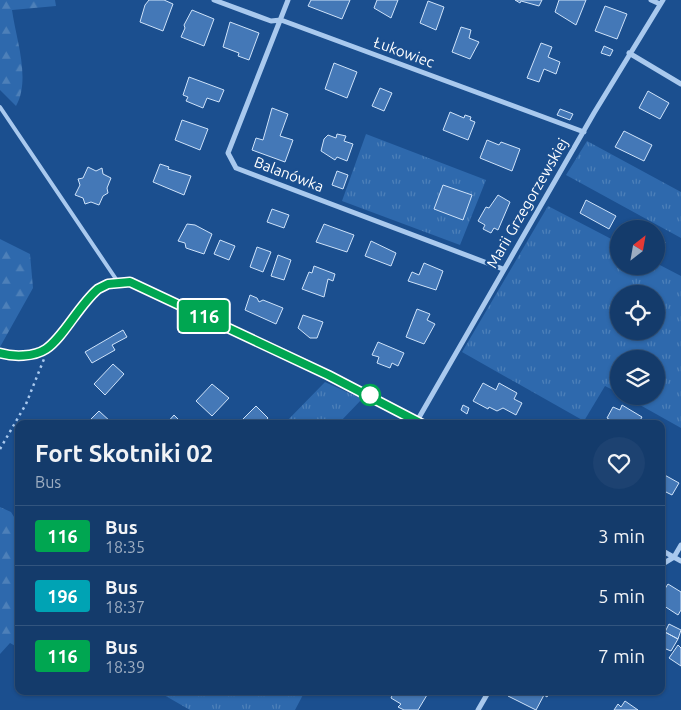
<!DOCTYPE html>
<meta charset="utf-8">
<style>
:root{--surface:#143b6b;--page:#1d4271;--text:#f1f3f6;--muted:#9dadc1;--line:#33557e}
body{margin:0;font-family:Ubuntu,sans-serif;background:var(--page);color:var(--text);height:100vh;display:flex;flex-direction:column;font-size:19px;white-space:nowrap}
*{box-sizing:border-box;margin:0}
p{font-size:16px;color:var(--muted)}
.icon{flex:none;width:28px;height:28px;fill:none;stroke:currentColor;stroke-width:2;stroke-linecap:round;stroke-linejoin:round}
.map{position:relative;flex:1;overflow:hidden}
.sheet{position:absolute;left:15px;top:420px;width:650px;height:275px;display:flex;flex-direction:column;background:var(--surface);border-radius:10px;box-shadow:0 1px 4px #0004,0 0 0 1px var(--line)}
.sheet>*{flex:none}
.badge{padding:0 10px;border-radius:4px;font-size:18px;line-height:32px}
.needle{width:32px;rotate:31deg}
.fabs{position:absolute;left:610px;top:220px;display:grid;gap:10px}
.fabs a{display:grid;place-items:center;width:55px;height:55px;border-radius:50%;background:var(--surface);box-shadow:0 1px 4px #0004,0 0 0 1px var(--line);font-size:25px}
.map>.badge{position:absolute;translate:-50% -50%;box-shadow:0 0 0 2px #fff}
.round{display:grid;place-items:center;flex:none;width:52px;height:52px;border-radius:26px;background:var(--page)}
.summary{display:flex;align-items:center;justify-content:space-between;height:85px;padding:0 20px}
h1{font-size:24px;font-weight:700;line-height:38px}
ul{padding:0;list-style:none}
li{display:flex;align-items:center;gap:15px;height:60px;padding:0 20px;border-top:1px solid var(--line)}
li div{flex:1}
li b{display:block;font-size:19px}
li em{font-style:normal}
li .badge{min-width:55px;font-weight:700;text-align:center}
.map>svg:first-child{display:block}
.grass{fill:url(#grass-tufts);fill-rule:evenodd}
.forest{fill:url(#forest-firs)}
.building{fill:#4478b7;stroke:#cfe3fa}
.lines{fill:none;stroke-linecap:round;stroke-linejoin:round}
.path{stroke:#a9c9ee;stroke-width:2.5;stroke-dasharray:2.5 4;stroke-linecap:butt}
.service{stroke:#a9c9ee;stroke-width:4}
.minor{stroke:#a9c9ee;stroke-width:5}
.line-casing{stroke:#fff;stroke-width:11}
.line{stroke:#00a651;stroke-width:8}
.stop-dot{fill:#fff;stroke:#00a651;stroke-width:2.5}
.labels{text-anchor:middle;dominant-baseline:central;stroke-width:4.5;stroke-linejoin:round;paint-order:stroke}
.street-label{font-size:15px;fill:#fff;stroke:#1b4f8f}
</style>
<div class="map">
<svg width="681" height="710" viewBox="0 0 681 710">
<defs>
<pattern id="grass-tufts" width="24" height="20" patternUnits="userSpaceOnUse" patternTransform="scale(1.25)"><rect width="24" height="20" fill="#2e69ad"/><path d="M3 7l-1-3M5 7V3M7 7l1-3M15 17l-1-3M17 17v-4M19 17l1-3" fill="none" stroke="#4d80b9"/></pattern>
<pattern id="forest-firs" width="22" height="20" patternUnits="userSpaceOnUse" patternTransform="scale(1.25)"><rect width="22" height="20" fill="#2e69ad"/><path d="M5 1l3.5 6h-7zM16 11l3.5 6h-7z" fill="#4d80b9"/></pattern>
</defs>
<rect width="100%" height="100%" fill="#1b4f8f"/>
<path class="grass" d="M366 134 486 180 460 245 342 201Z
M587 141 681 192V238L566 175Z
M548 206 619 243V266H656V263L681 276V428L624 396H656V359H619V393L605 386 584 421 462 352ZM619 294H656V331H619Z
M325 382 362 399 338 424H284Z
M157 691H305L295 710H190Z"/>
<path class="forest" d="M0 0H55L56 6 12 10C16 39 31 79 16 106L0 90Z
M0 239 30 254 33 288 0 347Z
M0 507 11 512 19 525V648L10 643 0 654Z"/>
<path class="building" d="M149 0H164L173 4 163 31 140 22 145 5Z
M311 0H350L342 19 308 6Z
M377 0H398L391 18 374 8Z
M515 0H542L539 6 521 1 520 3Z
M559 0H586L576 25 555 12Z
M428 1 444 7 436 30 420 23Z
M605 6 627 14 617 39 595 31Z
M192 10 214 19 204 46 181 37 185 28 184 25Z
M230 22 259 33 249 60 238 56 239 53 223 47Z
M461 27 471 30 469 38 479 42 470 59 452 52Z
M541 43 552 47 548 57 560 62 556 74 544 69 539 82 527 78Z
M604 46 613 50 610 56 601 53Z
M334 63 357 72 347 98 325 89Z
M189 77 224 90 219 102 207 98 203 108 186 101 188 97 183 95Z
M380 88 392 93 384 111 372 106Z
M648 91 669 103 660 119 639 108Z
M272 108 288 114 280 136 293 140 285 162 252 150 256 138 263 140Z
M560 109 573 114 570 120 557 115Z
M450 112 464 118 465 115 471 117 470 120 475 122 468 140 443 130Z
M182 120 208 129 200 150 175 140Z
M624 131 652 145 644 161 615 147Z
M337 134 346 136 344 141 353 144 347 161 337 157 335 160 321 151 324 139 328 135 336 138Z
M487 140 499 145 501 142 520 149 512 171 480 158Z
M160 164 169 167 168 169 191 176 184 195 153 182Z
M88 167 96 171 102 168 103 174 111 178 107 188 108 193 103 196 99 205 91 202 85 204 83 198 75 195 80 185 78 179 83 178Z
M337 171 348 175 343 189 332 185Z
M443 185 472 195 463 220 434 209Z
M498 195 510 202 498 230 494 228 491 233 483 229 485 225 478 221 486 207 489 208Z
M586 200 616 216 609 229 580 213Z
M272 209 289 215 284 228 267 222Z
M187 224 195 225 212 234 204 254 186 248 185 243 178 241Z
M324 224 354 235 347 252 316 242Z
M656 237 665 242 658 255 656 254Z
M220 240 235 246 229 260 214 254Z
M371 241 396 253 391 266 365 256Z
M257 247 271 252 263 272 250 267Z
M278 255 291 260 284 280 271 276Z
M424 263 443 271 436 290 408 281 412 272 419 275Z
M314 266 335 274 333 281 328 279 324 297 302 289 309 272 312 273Z
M250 295 257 298 259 302 263 300 283 308 276 324 245 310Z
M417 309 430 314 427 320 435 324 424 344 406 337Z
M303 315 323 322 317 338H310L298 328Z
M123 330 127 337 112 345 115 350 92 363 85 352Z
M378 342 404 353 398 366 392 363 390 368 377 363 379 357 372 355Z
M113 364 124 374 105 395 94 384Z
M483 383 496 390 499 383 517 393 514 399 522 403 516 415 503 408 497 411 489 407 488 409 473 401Z
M212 384 229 398 212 416 196 401Z
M463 405 469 408 467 414 461 410Z
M622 405 642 417 638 424H613L614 422 607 418 613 407 620 410Z
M256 406 268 418 263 424H238Z
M99 411 111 422 86 424Z
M174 415 183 424H166Z
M661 473 679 483 672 495 664 491 661 496Z
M668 584 681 592V610L678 615 661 604V595Z
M669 624 681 630 678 639 665 632Z
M661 630 678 639 671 651 661 647Z
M678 645 681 648V666L669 658Z
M394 691H419L427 695 418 710H404L398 707 401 704 391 698Z
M511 691H549L550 692 547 697 544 695 536 710 508 696Z
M625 701 638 710H614L618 704 621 707Z"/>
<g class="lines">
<path class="path" d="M0 449 26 404 44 359"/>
<path class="service" d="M0 107 118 282"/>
<path class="minor" d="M214 0 271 21 281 20 584 132
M288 0 228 153 236 168 503 269
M651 0 660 4
M629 53 681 84
M0 353C58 375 65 300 107 284 114 281 122 282 130 282L328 375 422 424
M417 421 594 113 663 0
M661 550 681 561
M661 565 674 557 681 545
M478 710 489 691"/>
</g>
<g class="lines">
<g class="line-casing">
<path id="line" d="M0 353C13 357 34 357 46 349 63 338 79 305 98 289L108 284 130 282 328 375 422 424"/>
</g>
<use href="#line" class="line"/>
</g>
<circle class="stop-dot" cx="370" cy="395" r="10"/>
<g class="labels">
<g class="street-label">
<text transform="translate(404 52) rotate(20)">Łukowiec</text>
<text transform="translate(289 174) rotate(21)">Balanówka</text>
<text transform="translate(527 203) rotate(-60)">Marii Grzegorzewskiej</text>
</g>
</g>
</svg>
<div class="fabs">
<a><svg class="needle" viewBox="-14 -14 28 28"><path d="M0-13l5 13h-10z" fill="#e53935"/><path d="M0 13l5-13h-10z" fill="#9dadc1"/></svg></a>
<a><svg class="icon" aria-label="locate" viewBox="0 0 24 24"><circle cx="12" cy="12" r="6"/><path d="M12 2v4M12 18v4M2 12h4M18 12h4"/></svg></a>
<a><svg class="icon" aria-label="layers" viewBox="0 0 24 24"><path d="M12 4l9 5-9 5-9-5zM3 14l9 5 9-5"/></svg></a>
</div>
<b class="badge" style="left:204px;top:316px;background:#00a651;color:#fff">116</b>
<section class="sheet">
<div class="summary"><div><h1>Fort Skotniki 02</h1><p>Bus</p></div><a class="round"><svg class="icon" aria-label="heart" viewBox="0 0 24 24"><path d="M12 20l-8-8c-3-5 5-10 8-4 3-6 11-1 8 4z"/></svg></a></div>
<ul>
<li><span class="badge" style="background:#00a651;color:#fff">116</span><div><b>Bus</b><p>18:35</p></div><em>3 min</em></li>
<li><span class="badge" style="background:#00a3b4;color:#fff">196</span><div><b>Bus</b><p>18:37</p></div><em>5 min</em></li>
<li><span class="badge" style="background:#00a651;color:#fff">116</span><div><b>Bus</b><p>18:39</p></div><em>7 min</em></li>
</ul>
</section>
</div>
